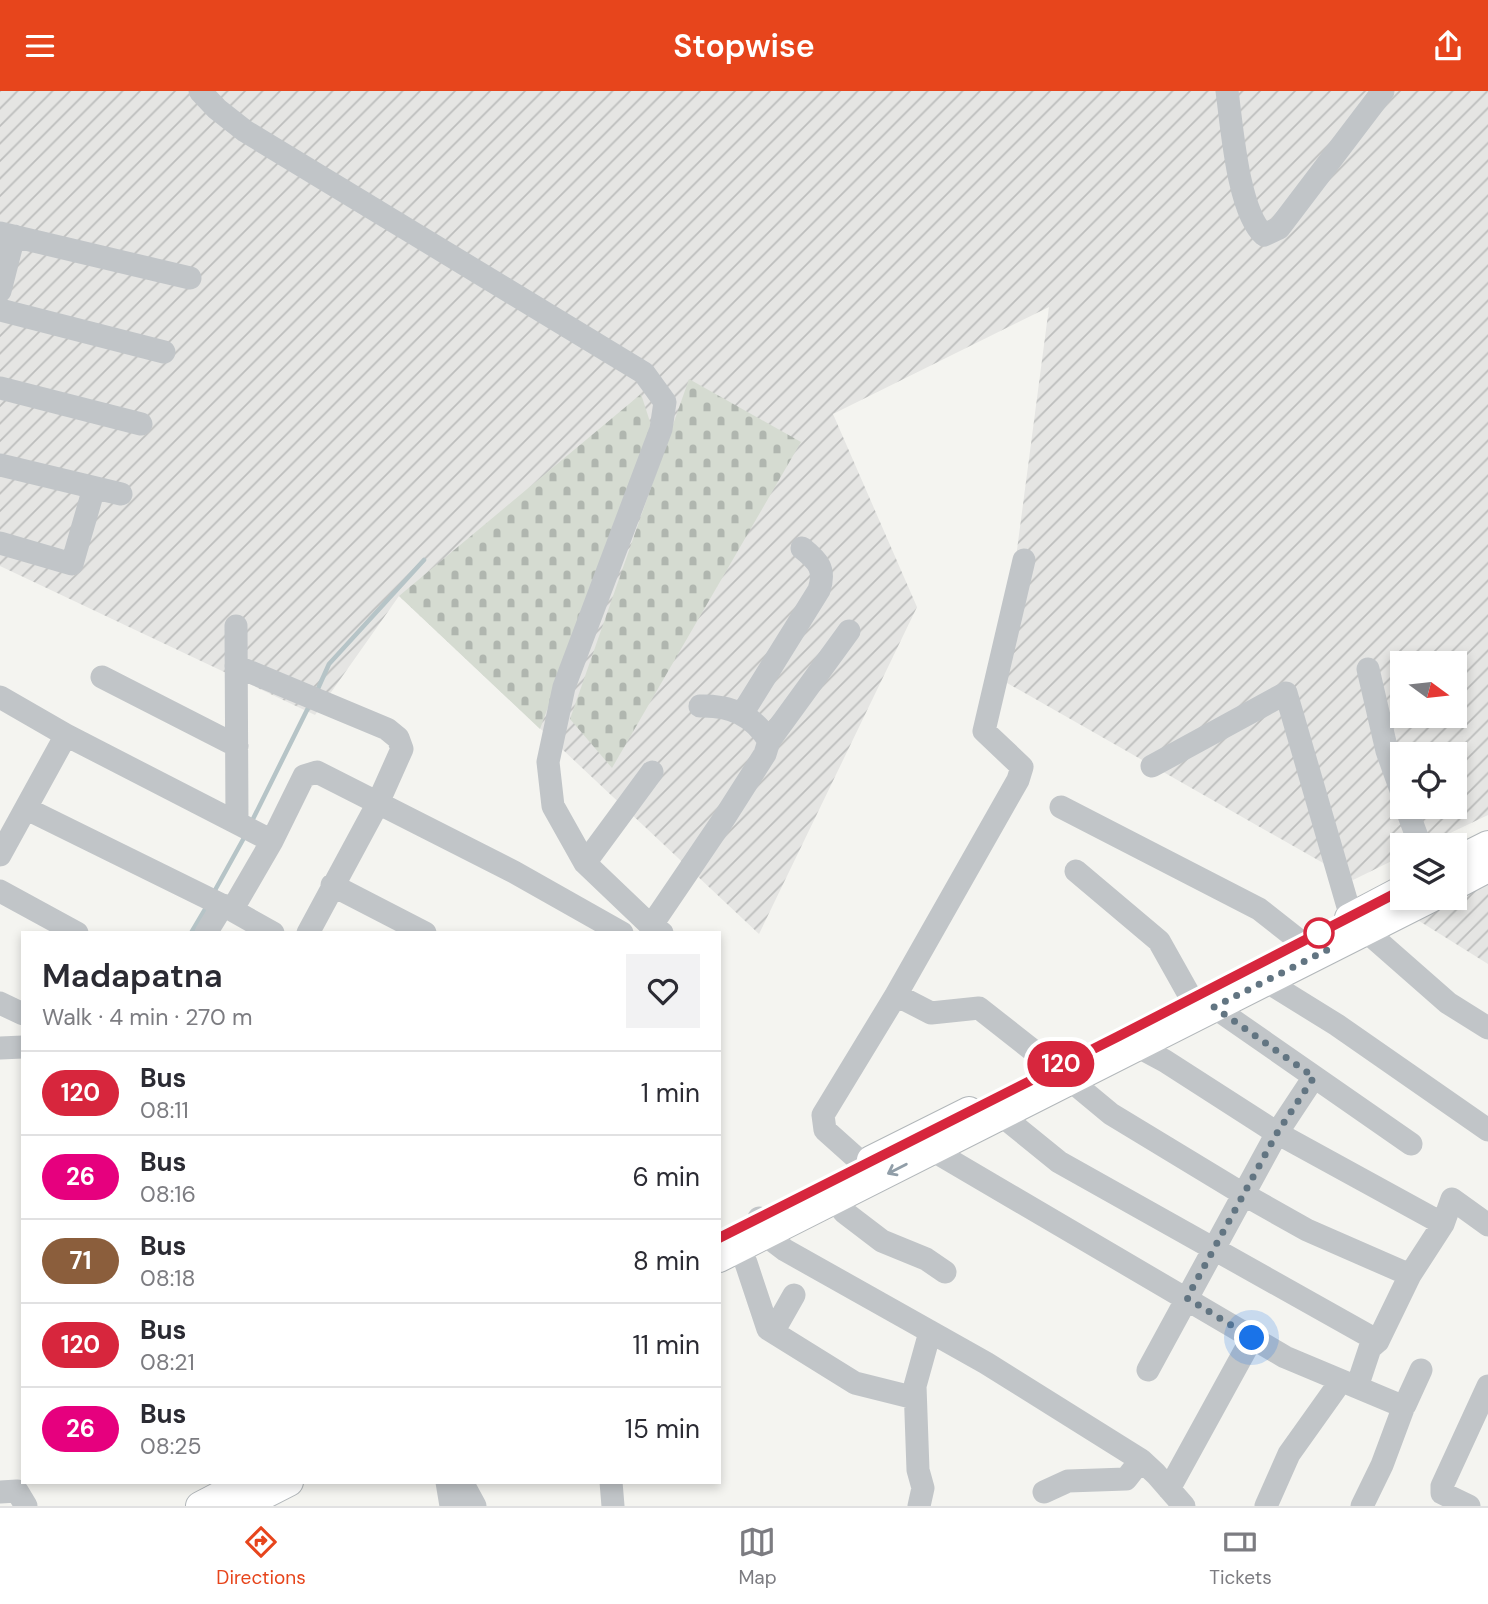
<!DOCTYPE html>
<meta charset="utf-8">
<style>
:root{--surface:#fff;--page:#f2f2f3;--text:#2b2b33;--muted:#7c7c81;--line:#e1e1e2;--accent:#e7451c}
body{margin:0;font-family:"DM Sans",sans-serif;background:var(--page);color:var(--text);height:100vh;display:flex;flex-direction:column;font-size:26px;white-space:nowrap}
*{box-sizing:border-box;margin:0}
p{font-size:23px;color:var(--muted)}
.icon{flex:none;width:38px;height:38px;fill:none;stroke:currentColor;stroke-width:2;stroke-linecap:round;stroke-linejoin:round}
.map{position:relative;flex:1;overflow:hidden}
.drawer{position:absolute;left:21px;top:840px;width:700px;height:553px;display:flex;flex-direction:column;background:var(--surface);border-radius:0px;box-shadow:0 4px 10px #0003}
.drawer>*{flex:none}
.badge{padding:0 14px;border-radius:23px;font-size:24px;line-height:46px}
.needle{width:46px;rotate:105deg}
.fabs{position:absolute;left:1390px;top:560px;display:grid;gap:14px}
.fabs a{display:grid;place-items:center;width:77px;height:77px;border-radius:0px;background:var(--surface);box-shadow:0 4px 10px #0003;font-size:35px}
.you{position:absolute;width:35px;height:35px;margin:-18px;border:5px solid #fff;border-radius:50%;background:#1a73e8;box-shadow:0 0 0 10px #1a73e833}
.map>.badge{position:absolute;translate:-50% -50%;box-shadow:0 0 0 4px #fff}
.round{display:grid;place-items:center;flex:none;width:74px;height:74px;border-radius:0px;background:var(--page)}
.head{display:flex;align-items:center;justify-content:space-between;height:119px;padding:0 21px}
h1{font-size:33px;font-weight:600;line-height:52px}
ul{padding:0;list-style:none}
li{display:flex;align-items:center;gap:21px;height:84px;padding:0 21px;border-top:2px solid var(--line)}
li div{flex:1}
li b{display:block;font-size:26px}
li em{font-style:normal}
li .badge{min-width:77px;font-weight:700;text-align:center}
header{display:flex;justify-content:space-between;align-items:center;height:91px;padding:0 21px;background:var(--accent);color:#fff;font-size:32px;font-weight:600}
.dock{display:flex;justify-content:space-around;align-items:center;height:98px;border-top:2px solid var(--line);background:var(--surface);font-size:19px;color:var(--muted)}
.dock a{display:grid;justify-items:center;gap:4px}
.dock .on{color:var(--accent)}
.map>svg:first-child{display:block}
.industrial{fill:url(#industrial-furrows);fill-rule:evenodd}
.cemetery{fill:url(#cemetery-stones)}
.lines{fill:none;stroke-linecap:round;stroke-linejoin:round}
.stream{stroke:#b6c4c7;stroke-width:4.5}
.major-casing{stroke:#b2b7ba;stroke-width:30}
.minor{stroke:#c1c5c8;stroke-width:23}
.major{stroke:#fff;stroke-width:28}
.oneway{stroke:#919ea8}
.line-casing{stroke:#fff;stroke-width:16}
.line{stroke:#d7263d;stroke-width:10}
.walk{stroke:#627582;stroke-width:7;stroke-dasharray:0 12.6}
.stop-dot{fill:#fff;stroke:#d7263d;stroke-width:3.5}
</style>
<header><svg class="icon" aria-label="menu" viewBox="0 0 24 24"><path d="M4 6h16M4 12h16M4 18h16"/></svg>Stopwise<svg class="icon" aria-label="share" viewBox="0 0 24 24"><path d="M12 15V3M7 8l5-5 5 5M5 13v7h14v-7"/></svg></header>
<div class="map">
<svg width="1488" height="1415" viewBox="0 0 1488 1415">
<defs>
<pattern id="industrial-furrows" width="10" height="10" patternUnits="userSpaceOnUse" patternTransform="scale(1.75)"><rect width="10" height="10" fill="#e5e5e3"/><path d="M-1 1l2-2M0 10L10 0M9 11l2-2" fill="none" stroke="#bdbebd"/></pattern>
<pattern id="cemetery-stones" width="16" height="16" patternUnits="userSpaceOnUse" patternTransform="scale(1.75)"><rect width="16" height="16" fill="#d5dbd1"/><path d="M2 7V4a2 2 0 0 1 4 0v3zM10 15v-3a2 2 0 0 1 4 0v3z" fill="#b0b6af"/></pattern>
</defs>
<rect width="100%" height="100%" fill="#f4f4f0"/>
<path class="industrial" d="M0 0H1488V724L1425 754H1402V765L1353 789 1000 588 1049 216 833 323 917 516 759 843 399 505 315 624 0 475ZM1402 572H1454V625H1402ZM1402 663H1454V716H1402Z
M1488 783V873L1408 823 1440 807H1454Z"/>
<path class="cemetery" d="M689 288 801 351 612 677 570 628Z
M641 303 651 334 540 638 399 505Z"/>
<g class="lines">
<path class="stream" d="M316 602 329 573 424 469
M252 730 310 613
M214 801 245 745
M191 842 207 815"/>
<g class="major-casing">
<path id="major" d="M1454 771 1488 754
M1454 795 1488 777
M1349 827 1402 799
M871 1069 969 1020
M719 1167 1431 807
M200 1415 246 1391
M242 1415 289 1391"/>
</g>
<path class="minor" d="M200 0 217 18 245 40 644 282 665 311 661 338 564 596 548 671 553 715 585 772 651 835 662 842
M1227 0C1232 36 1238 121 1264 144L1279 137 1383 0
M0 142 190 187
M0 200 14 145
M0 219 164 261
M0 297 141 333
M0 374 121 403
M0 452 72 473 94 397
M236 535 237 731
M236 575 387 638 398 647 402 658 377 714 308 842
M1368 578 1387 660 1402 702
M102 586 237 655
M0 606 66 644 272 750
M742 623 819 499C826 478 818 470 802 457
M769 650 849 540
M1152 675 1286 602 1351 826
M1061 716 1259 818 1301 851
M1406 716 1420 754
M27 718 232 819
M0 764 66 644
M585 772 652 681
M1076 780 1159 850 1191 907
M332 794 425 842
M0 800 77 842
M651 835 723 729 765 663 769 650C753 624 730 614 700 615
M1366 840 1448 912 1488 937
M206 842 223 814
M273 842 232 819 272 750 304 685 317 681 514 781 622 842
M1266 890 1337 934 1488 1039
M896 904 931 922 979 917 1054 976
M0 912 23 923
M1214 916 1411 1053
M1137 955 1165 970 1277 1042 1148 1279
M0 957 23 956
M1314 986 1277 1042 1443 1133
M1070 989 1111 1023 1243 1103 1307 1139 1410 1184
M1001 1024 1059 1071 1378 1250
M934 1060 1285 1266 1402 1315 1405 1314 1421 1279
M863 1073 825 1039 823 1024 896 904 1018 689 1022 676 984 640 1024 469
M834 1109 844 1121 882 1150 926 1168 945 1181
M759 1127 765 1144 785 1159 986 1272 1141 1369 1156 1383 1184 1415
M738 1157 746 1172 768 1238 855 1292 915 1307
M773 1241 794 1204
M1357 1296 1370 1257 1378 1250 1410 1184 1443 1133 1452 1108 1488 1134
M447 1391 451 1415
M462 1391 475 1415
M611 1391 613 1415
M1169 1398 1252 1247
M0 1401 17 1400 26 1415
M1044 1401 1068 1390 1126 1388 1141 1369
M919 1415 923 1397 918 1379 915 1295 930 1241
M1266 1415 1289 1363 1341 1290
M1362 1415 1382 1374 1404 1315
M1469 1415 1442 1402V1395L1488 1295"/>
<use href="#major" class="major"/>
</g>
<defs><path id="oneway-shaft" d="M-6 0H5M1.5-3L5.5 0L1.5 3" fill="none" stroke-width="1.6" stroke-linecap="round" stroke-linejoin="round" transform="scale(1.75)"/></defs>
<use class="oneway" href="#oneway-shaft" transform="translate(897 1078) rotate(153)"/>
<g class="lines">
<g class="line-casing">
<path id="line" d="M719 1147 1119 945 1402 799"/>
</g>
<use href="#line" class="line"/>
<path class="walk" d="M1252 1247 1187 1207 1277 1042 1314 986 1214 916 1327 859 1319 842"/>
</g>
<circle class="stop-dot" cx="1319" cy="842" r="14"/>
</svg>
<div class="fabs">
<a><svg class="needle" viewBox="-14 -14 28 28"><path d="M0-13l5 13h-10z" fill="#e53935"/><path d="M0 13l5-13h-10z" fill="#7c7c81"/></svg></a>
<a><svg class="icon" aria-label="locate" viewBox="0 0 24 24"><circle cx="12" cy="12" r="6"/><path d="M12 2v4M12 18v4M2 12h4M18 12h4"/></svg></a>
<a><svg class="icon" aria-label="layers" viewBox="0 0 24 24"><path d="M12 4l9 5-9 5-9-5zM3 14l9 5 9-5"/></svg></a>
</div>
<div class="you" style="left:1252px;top:1247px"></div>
<b class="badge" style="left:1061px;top:973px;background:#d7263d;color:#fff">120</b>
<section class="drawer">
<div class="head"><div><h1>Madapatna</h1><p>Walk · 4 min · 270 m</p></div><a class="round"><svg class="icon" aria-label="heart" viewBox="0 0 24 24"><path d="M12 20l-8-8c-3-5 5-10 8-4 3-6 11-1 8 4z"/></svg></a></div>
<ul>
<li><span class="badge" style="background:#d7263d;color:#fff">120</span><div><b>Bus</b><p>08:11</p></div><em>1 min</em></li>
<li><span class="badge" style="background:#e6007e;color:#fff">26</span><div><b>Bus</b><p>08:16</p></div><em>6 min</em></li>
<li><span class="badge" style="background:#8b5e3c;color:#fff">71</span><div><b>Bus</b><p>08:18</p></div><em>8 min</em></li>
<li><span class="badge" style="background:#d7263d;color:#fff">120</span><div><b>Bus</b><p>08:21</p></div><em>11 min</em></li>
<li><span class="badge" style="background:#e6007e;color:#fff">26</span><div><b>Bus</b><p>08:25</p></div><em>15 min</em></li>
</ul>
</section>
</div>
<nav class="dock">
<a class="on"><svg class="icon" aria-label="directions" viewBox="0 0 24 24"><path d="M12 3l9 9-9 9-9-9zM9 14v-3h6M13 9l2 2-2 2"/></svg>Directions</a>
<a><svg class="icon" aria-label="map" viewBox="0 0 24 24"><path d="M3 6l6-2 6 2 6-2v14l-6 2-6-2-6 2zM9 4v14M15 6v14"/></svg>Map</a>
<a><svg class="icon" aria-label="tickets" viewBox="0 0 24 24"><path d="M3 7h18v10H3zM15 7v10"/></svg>Tickets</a>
</nav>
